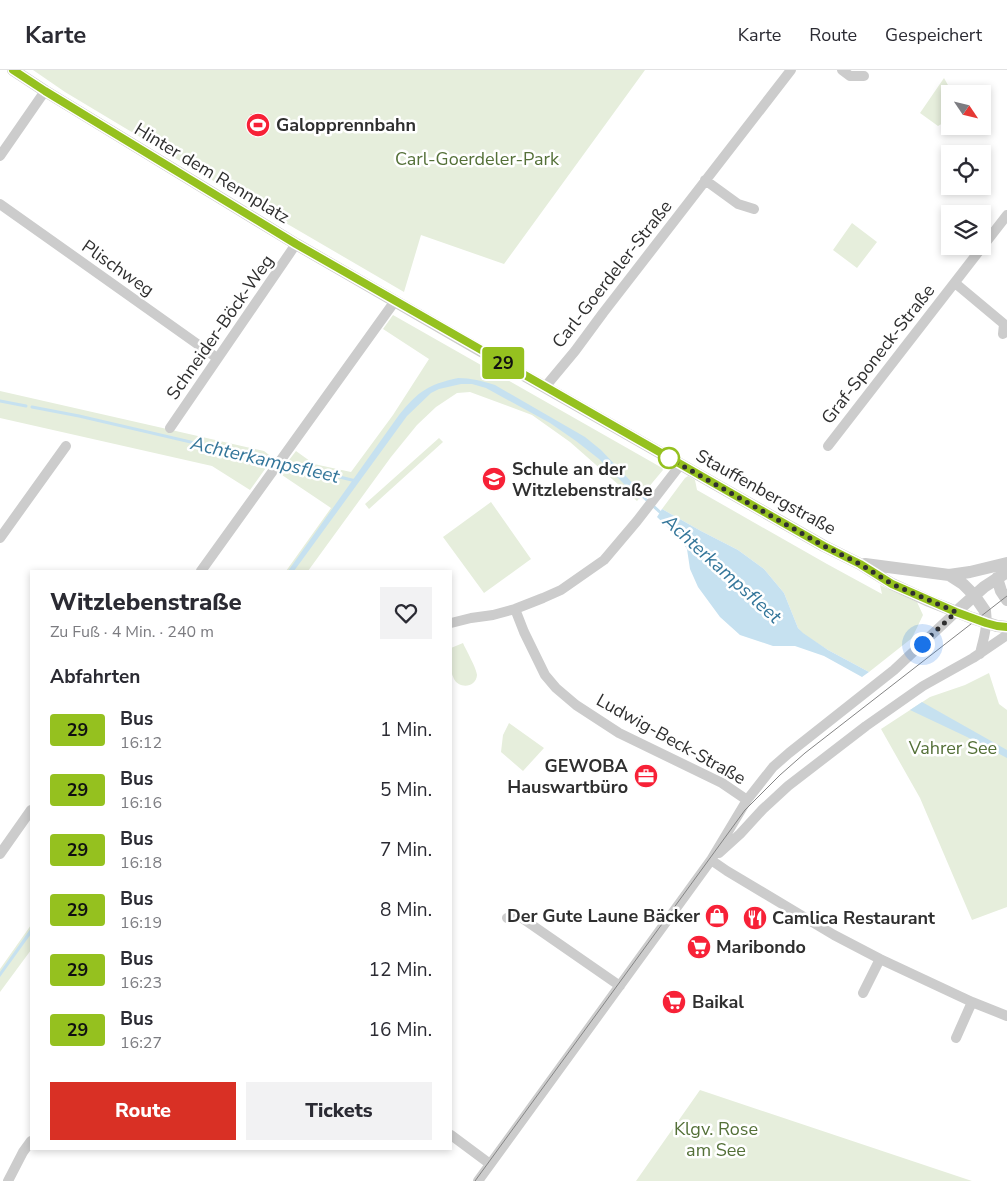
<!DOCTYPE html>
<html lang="de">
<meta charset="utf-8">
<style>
:root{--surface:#fff;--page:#f2f2f3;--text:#2b2b33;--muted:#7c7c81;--line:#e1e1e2;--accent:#d93025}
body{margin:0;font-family:"Nunito Sans",sans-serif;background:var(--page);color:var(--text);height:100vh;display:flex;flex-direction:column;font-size:19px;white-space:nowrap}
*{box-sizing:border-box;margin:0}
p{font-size:16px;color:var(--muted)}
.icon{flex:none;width:28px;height:28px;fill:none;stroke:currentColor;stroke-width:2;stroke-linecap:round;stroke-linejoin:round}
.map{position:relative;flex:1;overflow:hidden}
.sheet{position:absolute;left:30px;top:500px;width:422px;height:580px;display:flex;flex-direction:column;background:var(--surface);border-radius:0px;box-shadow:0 2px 8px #0003}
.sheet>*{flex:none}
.badge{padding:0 10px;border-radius:4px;font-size:18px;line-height:32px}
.needle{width:32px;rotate:125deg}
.tools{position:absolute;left:941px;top:15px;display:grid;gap:10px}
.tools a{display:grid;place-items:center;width:50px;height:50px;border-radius:0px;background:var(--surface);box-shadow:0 2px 8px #0003;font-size:25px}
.you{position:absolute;width:25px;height:25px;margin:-12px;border:4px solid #fff;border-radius:50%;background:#1a73e8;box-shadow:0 0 0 8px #1a73e833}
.map>.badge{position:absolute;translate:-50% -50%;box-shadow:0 0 0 2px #fff}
h2{padding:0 20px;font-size:19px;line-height:45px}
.round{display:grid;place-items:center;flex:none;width:52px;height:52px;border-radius:0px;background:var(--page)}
.overview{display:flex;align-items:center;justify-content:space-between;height:85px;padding:0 20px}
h1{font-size:24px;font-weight:800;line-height:38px}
.primary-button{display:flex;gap:10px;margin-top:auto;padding:10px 20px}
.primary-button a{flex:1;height:58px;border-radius:0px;background:var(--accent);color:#fff;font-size:20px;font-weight:800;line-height:58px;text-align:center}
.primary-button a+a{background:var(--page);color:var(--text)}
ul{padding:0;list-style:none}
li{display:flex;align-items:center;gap:15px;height:60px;padding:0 20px}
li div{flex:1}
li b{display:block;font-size:19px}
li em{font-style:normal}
li .badge{min-width:55px;font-weight:700;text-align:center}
header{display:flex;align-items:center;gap:30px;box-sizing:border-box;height:70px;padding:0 25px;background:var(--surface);border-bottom:1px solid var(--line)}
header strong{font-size:24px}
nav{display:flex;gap:28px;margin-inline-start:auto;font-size:18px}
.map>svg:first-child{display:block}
.green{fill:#e6eedc}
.water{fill:#c6e1f0}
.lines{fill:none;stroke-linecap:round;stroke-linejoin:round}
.stream{stroke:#c6e1f0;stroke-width:3}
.minor{stroke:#ccc;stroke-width:10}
.tertiary{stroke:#ccc;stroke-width:12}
.tram{stroke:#848484;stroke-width:1}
.line-casing{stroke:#fff;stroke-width:11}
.line{stroke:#95c11f;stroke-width:8}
.walk{stroke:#2f2f2f;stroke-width:5;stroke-dasharray:0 9}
.stop-dot{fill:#fff;stroke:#95c11f;stroke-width:2.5}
.labels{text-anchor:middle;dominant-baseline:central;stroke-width:5;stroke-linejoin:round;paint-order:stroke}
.poi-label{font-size:18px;font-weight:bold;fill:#2f2f2f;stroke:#fff;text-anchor:start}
.park-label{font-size:18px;fill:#547038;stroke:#fff}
.street-label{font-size:18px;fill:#2f2f2f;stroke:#fff}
.water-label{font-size:19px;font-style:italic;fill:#34769a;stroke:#fff}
</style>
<header>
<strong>Karte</strong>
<nav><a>Karte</a><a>Route</a><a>Gespeichert</a></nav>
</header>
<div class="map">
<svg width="1007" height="1111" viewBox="0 0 1007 1111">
<rect width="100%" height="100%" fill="#fff"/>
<path class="green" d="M33 0H645L504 194 421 165 404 222 200 103 65 22Z
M944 8 953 24H950V49L938 56 920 43Z
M852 153 877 172 857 198 833 180Z
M393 245 657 395 662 398 663 400 637 431 570 372 532 345 470 322 457 323 436 337 417 355 391 387 308 501H286L331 438 279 403 296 381 314 394 351 402 393 345 429 289 383 259Z
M0 321 264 381 273 388 250 420 212 396 0 348Z
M439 368 443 372 369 439 365 434Z
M688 406 695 410 697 420 827 494 882 524 880 515 917 532 923 545 912 568 869 602 828 580 803 564 798 558 784 523 764 499 738 480 701 461 662 439 685 408Z
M491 432 531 489 484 523 443 467Z
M463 573C466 580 477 599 477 605 476 618 459 619 454 609 449 600 451 588 451 578Z
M989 603 999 634 1007 640V837L972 850 920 728 881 659 930 627 965 615Z
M509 653 544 678 523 701 501 682 503 665Z
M31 855V880L0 922V899Z
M700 1020 972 1111H636Z"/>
<path class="water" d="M458 308C471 308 482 311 495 315L585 367 601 380 643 424 639 429 599 389 576 371 550 353 486 318 472 314H461L439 319 431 323 407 346 294 501H288L399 345C419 321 427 315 458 308Z
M662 439 701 461 738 480 764 499 784 523 798 558 803 563 828 580 869 602 862 607 824 586 795 576H773L740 565 720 547 698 517 690 499 687 479 681 470 657 447Z
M922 632 1007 680V688L967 667 910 640Z
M31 858V864L0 907V902Z"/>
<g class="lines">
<path class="stream" d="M0 331 26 336
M32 337 79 346 276 392
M282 393 356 411
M639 423 662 444"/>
<path class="minor" d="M842 0 850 6H864
M0 86 45 21
M705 110 738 134 754 139
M0 134 217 288
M955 213 1004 254 1003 264
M545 317 575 281 603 243 791 0
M170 358 296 174
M828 376 1007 145
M0 468 66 376
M201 501 395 231
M515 539 524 562 545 605 556 618 576 635 619 663 722 713 747 730
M451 553 471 548 493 545 515 539 543 528 561 520 604 490 637 451 681 394
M980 584C982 573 986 564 986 553
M719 783 740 764 763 739 788 716 866 656 923 616 973 588 1007 565
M0 784 31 740
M711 790 727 801 834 865 880 889 972 932 1007 946
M507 848 519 846 620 916
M863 923 880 889
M956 968 972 932
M451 1065 490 1094
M8 1111 23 1082 31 1071
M478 1111 711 790 747 730 773 697 789 683 894 600 956 542"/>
<path class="tertiary" d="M13 0 45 21 296 174 476 278 780 451 824 476 860 494 892 514 929 531 972 548 997 556 1007 557
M865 494 949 505 970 502 1007 493
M949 505 963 514 974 525 985 541 986 553
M997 508 1001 521 1007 530
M956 542 984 517 1007 502"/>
<path class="tram" d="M475 1111 745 740 780 705 805 683 1007 526"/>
</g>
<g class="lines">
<g class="line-casing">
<path id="line" d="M13 0 45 21 296 174 780 451 824 476 860 494 892 514 956 542 986 553 997 556 1007 557"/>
</g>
<use href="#line" class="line"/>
<path class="walk" d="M669 388 824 476 860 494 892 514 956 542 922 574"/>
</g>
<defs>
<g id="stadium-disc" transform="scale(1.25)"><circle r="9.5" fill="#f72137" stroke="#fff"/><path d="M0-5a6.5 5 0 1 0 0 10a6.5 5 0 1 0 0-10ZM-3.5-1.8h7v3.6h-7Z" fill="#fff"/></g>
<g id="school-disc" transform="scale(1.25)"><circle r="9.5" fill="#f72137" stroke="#fff"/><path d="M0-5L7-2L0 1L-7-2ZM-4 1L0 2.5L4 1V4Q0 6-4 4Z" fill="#fff"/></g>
<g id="office-disc" transform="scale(1.25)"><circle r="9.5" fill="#f72137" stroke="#fff"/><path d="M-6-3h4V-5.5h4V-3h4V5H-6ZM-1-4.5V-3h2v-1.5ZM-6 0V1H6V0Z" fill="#fff"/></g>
<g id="shop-disc" transform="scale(1.25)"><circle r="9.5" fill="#f72137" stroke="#fff"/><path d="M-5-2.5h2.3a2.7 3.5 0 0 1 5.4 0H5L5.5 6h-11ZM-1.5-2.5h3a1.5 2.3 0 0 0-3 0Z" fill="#fff"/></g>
<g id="restaurant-disc" transform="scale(1.25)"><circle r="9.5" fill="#f72137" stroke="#fff"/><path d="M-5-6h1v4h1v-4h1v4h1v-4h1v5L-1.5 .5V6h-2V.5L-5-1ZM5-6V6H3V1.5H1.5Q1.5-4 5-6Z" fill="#fff"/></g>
<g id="supermarket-disc" transform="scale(1.25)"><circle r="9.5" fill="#f72137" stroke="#fff"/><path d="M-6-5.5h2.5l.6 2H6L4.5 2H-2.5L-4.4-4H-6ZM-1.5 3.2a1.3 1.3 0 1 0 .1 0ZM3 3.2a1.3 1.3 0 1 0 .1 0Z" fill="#fff"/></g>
</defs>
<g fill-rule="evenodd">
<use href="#stadium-disc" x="258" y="55"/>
<use href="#school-disc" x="494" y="409"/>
<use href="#office-disc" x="646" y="706"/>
<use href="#shop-disc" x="717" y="846"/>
<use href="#restaurant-disc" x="755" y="848"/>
<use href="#supermarket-disc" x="699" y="877"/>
<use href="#supermarket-disc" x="674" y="932"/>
</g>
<circle class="stop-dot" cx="669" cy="388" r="10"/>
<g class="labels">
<g class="poi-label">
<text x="276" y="55">Galopprennbahn</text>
<text x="512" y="399">Schule an der<tspan x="512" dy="21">Witzlebenstraße</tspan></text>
<text x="628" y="696" text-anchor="end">GEWOBA<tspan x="628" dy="21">Hauswartbüro</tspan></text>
<text x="700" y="846" text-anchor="end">Der Gute Laune Bäcker</text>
<text x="772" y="848">Camlica Restaurant</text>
<text x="716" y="877">Maribondo</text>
<text x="692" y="932">Baikal</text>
</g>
<g class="park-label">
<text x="477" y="89">Carl-Goerdeler-Park</text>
<text x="953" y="678">Vahrer See</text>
<text x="716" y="1059">Klgv. Rose<tspan x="716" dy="21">am See</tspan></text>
</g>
<g class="street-label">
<text transform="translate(212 103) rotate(31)">Hinter dem Rennplatz</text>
<text transform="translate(118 198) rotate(35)">Plischweg</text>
<text transform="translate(612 204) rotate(-52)">Carl-Goerdeler-Straße</text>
<text transform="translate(220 257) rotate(-55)">Schneider-Böck-Weg</text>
<text transform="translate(878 284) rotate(-52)">Graf-Sponeck-Straße</text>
<text transform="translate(766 422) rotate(29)">Stauffenbergstraße</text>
<text transform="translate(671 669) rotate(29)">Ludwig-Beck-Straße</text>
</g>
<g class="water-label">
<text transform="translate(265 390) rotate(13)">Achterkampsfleet</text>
<text transform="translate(722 499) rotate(42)">Achterkampsfleet</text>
</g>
</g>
</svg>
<div class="tools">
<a><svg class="needle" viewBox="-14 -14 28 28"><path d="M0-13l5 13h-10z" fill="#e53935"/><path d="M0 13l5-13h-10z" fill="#7c7c81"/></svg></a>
<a><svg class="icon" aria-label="locate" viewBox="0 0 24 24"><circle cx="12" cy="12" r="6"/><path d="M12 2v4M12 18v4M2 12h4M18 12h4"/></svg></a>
<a><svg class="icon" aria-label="layers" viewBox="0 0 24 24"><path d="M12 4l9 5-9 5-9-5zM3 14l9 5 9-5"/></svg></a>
</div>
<div class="you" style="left:922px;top:574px"></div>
<b class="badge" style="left:503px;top:293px;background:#95c11f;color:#111">29</b>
<section class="sheet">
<div class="overview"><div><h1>Witzlebenstraße</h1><p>Zu Fuß · 4 Min. · 240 m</p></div><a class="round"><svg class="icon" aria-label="heart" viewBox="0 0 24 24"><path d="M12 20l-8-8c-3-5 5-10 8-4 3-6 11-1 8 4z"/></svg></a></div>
<h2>Abfahrten</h2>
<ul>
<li><span class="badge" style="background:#95c11f;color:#111">29</span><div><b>Bus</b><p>16:12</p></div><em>1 Min.</em></li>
<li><span class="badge" style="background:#95c11f;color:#111">29</span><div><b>Bus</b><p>16:16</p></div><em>5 Min.</em></li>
<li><span class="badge" style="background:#95c11f;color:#111">29</span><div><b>Bus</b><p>16:18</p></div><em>7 Min.</em></li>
<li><span class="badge" style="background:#95c11f;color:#111">29</span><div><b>Bus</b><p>16:19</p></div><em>8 Min.</em></li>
<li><span class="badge" style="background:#95c11f;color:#111">29</span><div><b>Bus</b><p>16:23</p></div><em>12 Min.</em></li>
<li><span class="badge" style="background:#95c11f;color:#111">29</span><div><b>Bus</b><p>16:27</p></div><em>16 Min.</em></li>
</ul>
<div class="primary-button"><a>Route</a><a>Tickets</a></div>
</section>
</div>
